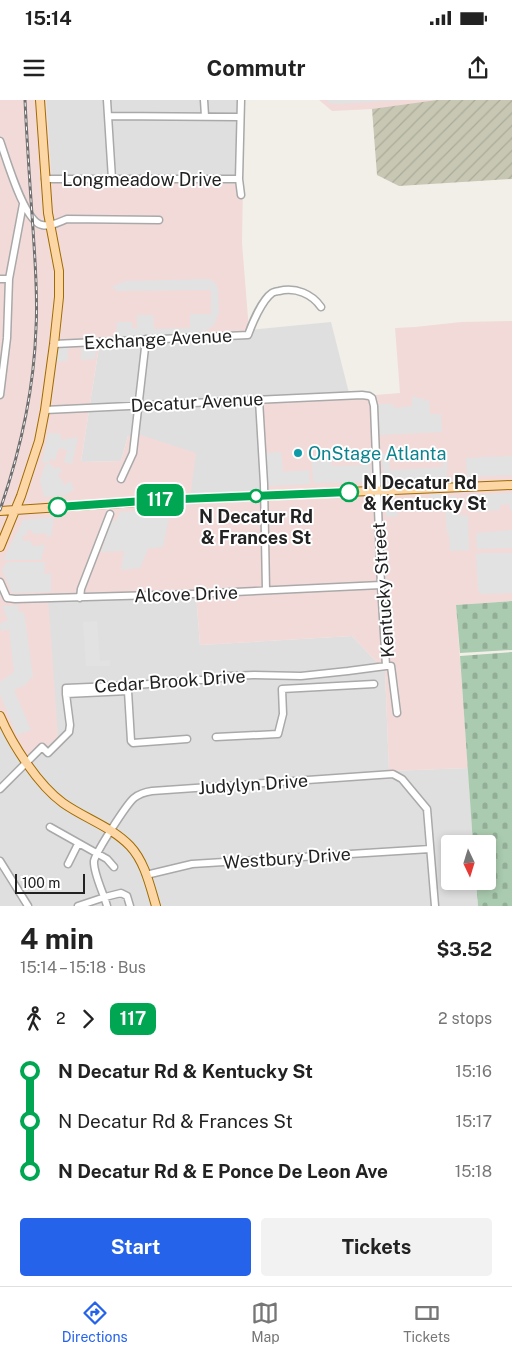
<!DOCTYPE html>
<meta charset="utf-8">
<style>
:root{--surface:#fff;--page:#f2f2f2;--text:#222;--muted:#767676;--line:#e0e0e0;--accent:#2563eb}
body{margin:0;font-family:"Public Sans",sans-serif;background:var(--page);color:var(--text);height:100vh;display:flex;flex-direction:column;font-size:19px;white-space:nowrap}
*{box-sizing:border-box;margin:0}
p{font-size:16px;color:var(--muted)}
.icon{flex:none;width:28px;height:28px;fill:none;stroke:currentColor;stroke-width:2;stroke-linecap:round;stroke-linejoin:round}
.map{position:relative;height:806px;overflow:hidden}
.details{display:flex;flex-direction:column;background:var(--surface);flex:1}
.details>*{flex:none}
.badge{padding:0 10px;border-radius:8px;font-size:18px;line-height:32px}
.needle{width:32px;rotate:176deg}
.fabs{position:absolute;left:441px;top:735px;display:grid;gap:10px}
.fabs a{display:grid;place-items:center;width:55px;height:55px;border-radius:5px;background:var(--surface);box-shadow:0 2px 8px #0003;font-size:25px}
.scale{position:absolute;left:15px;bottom:12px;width:70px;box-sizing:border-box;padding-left:5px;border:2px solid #222;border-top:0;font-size:14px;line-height:18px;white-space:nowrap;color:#222;-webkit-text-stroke:4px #fff;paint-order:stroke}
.map>.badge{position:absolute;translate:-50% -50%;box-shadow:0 0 0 2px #fff}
.legs{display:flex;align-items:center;gap:8px;height:55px;padding:0 20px;font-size:16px}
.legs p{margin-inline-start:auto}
.summary{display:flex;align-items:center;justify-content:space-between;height:85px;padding:0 20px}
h1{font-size:28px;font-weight:700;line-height:38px}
.primary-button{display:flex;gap:10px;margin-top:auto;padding:10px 20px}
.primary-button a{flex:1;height:58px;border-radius:5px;background:var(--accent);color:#fff;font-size:20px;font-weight:700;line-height:58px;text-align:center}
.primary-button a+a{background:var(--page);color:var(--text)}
ul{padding:0 20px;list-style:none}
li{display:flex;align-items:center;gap:18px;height:50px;font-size:19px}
li i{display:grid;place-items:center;width:8px;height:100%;margin:0 6px;background:currentColor}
li i::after{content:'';width:12px;height:12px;margin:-6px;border:4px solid;border-radius:50%;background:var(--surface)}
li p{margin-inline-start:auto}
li:first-child i{background:linear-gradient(#0000 50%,currentColor 0)}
li:last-child i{background:linear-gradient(currentColor 50%,#0000 0)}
.status{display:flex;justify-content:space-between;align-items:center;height:35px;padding:0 25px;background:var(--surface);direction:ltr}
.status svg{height:14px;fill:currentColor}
header{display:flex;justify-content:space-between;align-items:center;height:65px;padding:0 20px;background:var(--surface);font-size:22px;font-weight:700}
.menu{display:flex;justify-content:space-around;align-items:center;height:70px;border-top:1px solid var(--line);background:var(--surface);font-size:14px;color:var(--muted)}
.menu a{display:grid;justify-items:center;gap:2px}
.menu .selected{color:var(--accent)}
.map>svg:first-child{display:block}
.residential{fill:#e0dfdf}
.commercial{fill:#f2dad9}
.construction{fill:url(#construction-furrows)}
.cemetery{fill:url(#cemetery-stones)}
.parking{fill:#e2e2e2}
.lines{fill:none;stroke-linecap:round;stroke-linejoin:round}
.minor-casing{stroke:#a9a9a9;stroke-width:9}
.major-casing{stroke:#a06b00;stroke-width:10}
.minor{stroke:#fff;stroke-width:6}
.major{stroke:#fcd6a4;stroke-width:8}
.rail-casing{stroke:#707070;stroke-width:3}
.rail{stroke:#fff;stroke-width:1;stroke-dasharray:4;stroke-linecap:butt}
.line-1-casing{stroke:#fff;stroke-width:11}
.line-1{stroke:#00a651;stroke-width:8}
.culture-dot{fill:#0f9aa8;stroke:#fff;stroke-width:2}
.stop-1-dot{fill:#fff;stroke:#00a651;stroke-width:2.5}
.labels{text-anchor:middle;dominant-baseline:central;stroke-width:4;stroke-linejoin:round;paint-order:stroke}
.street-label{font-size:18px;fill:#222;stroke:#fff}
.culture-label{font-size:18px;fill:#0d838f;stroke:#fff;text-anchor:start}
.stop-label{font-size:18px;font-weight:bold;fill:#222;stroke:#fff;text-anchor:start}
</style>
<div class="status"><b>15:14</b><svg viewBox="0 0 49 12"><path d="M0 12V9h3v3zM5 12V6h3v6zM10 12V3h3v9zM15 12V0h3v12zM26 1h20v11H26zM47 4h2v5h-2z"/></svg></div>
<header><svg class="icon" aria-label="menu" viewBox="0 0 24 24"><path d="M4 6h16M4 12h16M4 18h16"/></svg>Commutr<svg class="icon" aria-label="share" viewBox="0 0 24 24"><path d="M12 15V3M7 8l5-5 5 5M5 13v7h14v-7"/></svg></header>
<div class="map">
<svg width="512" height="806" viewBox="0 0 512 806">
<defs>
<pattern id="construction-furrows" width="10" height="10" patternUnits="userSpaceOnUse" patternTransform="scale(1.25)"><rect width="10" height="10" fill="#c7c7b4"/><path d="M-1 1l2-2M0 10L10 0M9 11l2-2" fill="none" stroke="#abab9a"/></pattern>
<pattern id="cemetery-stones" width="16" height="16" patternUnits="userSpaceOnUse" patternTransform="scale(1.25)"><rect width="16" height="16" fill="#aacbaf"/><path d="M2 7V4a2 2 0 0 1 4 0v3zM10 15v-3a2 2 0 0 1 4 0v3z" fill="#92ae96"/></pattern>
</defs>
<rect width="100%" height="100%" fill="#f2efe9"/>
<path class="residential" d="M46 0H245L243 84 174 83H52Z
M331 222 350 297 263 395 190 399 128 336 121 361 81 362 100 240 249 230Z
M196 493 200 545 352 536 385 571 389 671 468 668 473 744H450V781H476L478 806H0V627L26 662 48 496Z"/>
<path class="commercial" d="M0 0H46L52 83H174L243 84 242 143 249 230 100 240 81 362 121 361 128 336 141 335 196 353 190 399 263 395 255 299 350 297 400 293 395 228 415 227 461 222 512 221V501L456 505 468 668 389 671 385 571 352 536 200 545 196 493 48 496 58 637 26 663 0 627Z
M319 0H474V4L332 11Z"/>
<path class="construction" d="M437 0H512V79L399 86 377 75 372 9Z"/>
<path class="cemetery" d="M512 501V550L460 553 456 505Z
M512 552V806H478L476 781H488V744H473L460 556Z"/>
<path class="parking" d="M327 0H407L339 4 329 3Z
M209 179 215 182 218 189 219 213 214 225 206 231 190 235 116 237 117 222H132V228H137V215H153L154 229 190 228V214H211V190L117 191 112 187 125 181Z
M81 244H97L95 259 81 260Z
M69 245 67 261 56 262 58 246Z
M412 297H416V298H423V301L429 300 430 314H441L442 332 380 335 377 304H393L394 308 412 306Z
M48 333 61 334V340L78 337 72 364 64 362 67 350 59 348 55 360 51 359 49 362 42 363Z
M281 352 283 372 309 370 310 384 267 386 265 353Z
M381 354H388L390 370 443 367V359H447V380L385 382Z
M512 356V375L467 377 466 358Z
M332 360V366L371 365V382L313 383 312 361Z
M49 363 55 369 59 367 62 371 58 375 65 385 70 381 74 389 66 395 44 397 40 380 45 365Z
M512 393V411H511L509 404 500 405V410L474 412 473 395Z
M430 394H446L447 400H449V396H456L457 414 468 416 469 450 450 451 449 436 447 433 445 405H432Z
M425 397 426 410 398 411 397 416 390 417 386 416 385 400Z
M171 409 163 447 148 449 140 468 121 470 124 451 101 452 111 421H116L120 412Z
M54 417 51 436 47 437 46 433 33 434 32 430H27V435L22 436 23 441H31L32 446 45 445 41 460H3L23 420Z
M512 430V448L477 449 476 433Z
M481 453H512V493L481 494 478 490 476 454Z
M7 462H45L44 474 51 473V492L12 493 2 470Z
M18 505 19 512H24L33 576 25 585 14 590 31 630 17 635 0 594V582L14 572 9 529 2 531 0 528V524L8 520 2 506Z
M97 521 100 561 110 560V566H86L83 522Z"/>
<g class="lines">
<g class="minor-casing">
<path id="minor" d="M107 0 112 79
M204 0 205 16
M108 16 240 17
M0 41C6 57 24 122 42 125 51 127 59 122 67 119L159 120
M45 79H239
M241 95 239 79 241 0
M0 179H9
M54 244 248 235C252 224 262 200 272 193 273 192 278 191 279 191 296 187 312 194 321 207
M0 295 7 238 9 179 23 104
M259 300 264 384 266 490
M45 310 362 295 369 296 372 298 374 306 381 485 386 566H391L397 613
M121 379 133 353 146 239
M0 482 7 498 15 499 192 494 381 485
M80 498 81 489 110 414
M66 594V588L137 585 195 580H212L229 576 254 575 301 576 348 571 386 566
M216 637 278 634 283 614 282 589 374 584
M0 689 42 647 48 653 69 632 70 625 66 594 128 591 131 641 133 643 187 639
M50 727 107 759 114 767
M0 761 28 806
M68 764 78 744
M146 775 192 764 430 749
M78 806 105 797 121 793 127 796 130 806
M107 806C104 794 93 773 94 761 96 752 126 705 134 698 139 694 145 692 152 691L393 674 402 679 427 709 435 806"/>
</g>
<g class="major-casing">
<path id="major" d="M0 411 183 399 512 385
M0 447 21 396 39 341 45 310 54 244 59 197V171L48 113 40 0
M0 616C12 644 38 685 63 703 84 718 112 727 130 746 145 762 150 786 156 806"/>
</g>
<use href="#minor" class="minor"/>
<use href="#major" class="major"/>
<g class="rail-casing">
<path id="rail" d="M0 410C20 352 34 290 36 228 38 195 35 162 33 129 30 86 27 43 25 0"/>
</g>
<use href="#rail" class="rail"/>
</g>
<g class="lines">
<g class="line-1-casing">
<path id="line-1" d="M58 407 158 400 349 392"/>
</g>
<use href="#line-1" class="line-1"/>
</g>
<circle class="culture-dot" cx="298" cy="353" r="5"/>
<g class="stop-1-dot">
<circle cx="349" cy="392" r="9"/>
<circle cx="256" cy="396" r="6"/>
<circle cx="58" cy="407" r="9"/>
</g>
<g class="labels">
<g class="street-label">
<text x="142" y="79">Longmeadow Drive</text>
<text transform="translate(158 239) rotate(-3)">Exchange Avenue</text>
<text transform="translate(197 302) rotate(-3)">Decatur Avenue</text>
<text transform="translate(383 490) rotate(-94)">Kentucky Street</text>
<text transform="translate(186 494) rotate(-2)">Alcove Drive</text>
<text transform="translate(170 581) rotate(-4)">Cedar Brook Drive</text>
<text transform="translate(253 684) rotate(-4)">Judylyn Drive</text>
<text transform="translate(287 758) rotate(-4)">Westbury Drive</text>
</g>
<g class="culture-label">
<text x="308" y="353">OnStage Atlanta</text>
</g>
<g class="stop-label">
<text x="363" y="382">N Decatur Rd<tspan x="363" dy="21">&amp; Kentucky St</tspan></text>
<text x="256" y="416" text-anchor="middle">N Decatur Rd<tspan x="256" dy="21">&amp; Frances St</tspan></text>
</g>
</g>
</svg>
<div class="fabs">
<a><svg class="needle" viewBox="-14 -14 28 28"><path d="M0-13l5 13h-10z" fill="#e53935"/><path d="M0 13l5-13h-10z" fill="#767676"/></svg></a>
</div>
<div class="scale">100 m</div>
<b class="badge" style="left:160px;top:400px;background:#00a651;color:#fff">117</b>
</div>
<section class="details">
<div class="summary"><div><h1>4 min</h1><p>15:14 – 15:18 · Bus</p></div><b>$3.52</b></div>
<div class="legs"><svg class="icon" aria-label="walk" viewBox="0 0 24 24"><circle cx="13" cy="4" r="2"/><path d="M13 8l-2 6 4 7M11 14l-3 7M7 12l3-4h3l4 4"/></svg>2<svg class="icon" aria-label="forward" viewBox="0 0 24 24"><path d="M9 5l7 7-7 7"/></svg><b class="badge" style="background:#00a651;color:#fff">117</b><p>2 stops</p></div>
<ul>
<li><i style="color:#00a651"></i><b>N Decatur Rd &amp; Kentucky St</b><p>15:16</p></li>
<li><i style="color:#00a651"></i><span>N Decatur Rd &amp; Frances St</span><p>15:17</p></li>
<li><i style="color:#00a651"></i><b>N Decatur Rd &amp; E Ponce De Leon Ave</b><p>15:18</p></li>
</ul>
<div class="primary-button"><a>Start</a><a>Tickets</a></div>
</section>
<nav class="menu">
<a class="selected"><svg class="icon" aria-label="directions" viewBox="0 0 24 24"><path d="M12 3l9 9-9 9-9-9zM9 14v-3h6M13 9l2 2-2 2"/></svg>Directions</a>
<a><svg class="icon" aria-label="map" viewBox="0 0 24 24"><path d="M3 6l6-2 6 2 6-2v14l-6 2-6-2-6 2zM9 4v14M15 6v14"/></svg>Map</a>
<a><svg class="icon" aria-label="tickets" viewBox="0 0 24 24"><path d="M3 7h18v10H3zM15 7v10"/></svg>Tickets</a>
</nav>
